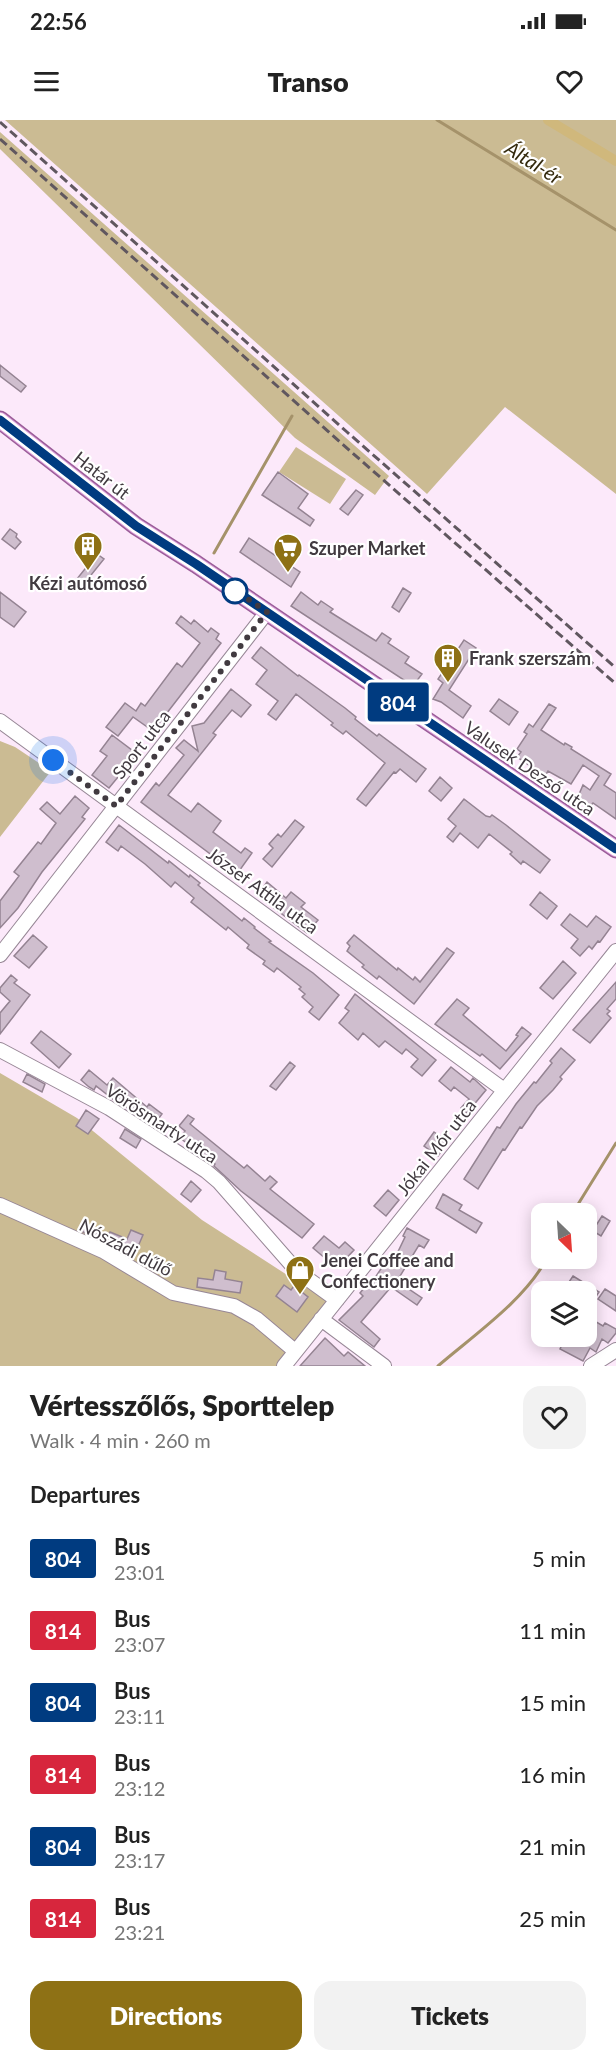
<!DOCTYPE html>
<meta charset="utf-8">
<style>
:root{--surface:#fff;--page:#f2f2f2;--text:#222;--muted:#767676;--accent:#8e7115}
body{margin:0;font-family:Lato,sans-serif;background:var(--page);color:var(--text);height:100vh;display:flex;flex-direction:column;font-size:22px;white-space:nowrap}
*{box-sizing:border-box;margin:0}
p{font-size:20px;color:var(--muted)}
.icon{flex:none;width:33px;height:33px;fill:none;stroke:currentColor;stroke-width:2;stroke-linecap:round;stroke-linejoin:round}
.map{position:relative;height:1246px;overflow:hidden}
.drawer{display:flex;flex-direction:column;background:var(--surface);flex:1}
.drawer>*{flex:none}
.badge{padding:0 12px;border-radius:4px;font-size:21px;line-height:39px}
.needle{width:39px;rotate:155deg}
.tools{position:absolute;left:531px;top:1083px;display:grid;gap:12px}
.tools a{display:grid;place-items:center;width:66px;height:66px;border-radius:12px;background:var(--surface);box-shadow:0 3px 15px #0003;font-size:30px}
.you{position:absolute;width:30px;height:30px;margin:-15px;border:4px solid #fff;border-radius:50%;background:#1a73e8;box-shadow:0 0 0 9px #1a73e833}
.map>.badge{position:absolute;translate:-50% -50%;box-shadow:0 0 0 3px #fff}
h2{padding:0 30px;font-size:22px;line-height:54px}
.round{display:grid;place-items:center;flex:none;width:63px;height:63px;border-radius:18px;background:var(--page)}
.overview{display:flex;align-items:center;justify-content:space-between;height:102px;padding:0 30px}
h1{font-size:28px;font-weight:800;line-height:45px}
.button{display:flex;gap:12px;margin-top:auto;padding:12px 30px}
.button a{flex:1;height:69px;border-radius:18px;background:var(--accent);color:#fff;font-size:24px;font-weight:800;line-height:69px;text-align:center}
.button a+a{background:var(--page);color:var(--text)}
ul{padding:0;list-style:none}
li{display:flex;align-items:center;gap:18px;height:72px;padding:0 30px}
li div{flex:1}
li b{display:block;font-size:22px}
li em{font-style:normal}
li .badge{min-width:66px;font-weight:700;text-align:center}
.status{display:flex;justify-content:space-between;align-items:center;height:42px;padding:0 30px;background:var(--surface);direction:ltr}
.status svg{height:16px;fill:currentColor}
header{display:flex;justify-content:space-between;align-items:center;height:78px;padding:0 30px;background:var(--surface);font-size:27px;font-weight:800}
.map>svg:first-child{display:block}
.green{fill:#cbbb93}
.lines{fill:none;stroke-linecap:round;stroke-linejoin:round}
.stream{stroke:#a5926a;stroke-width:3}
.canal{stroke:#d0b87c;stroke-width:10}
.building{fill:#cfbece;stroke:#948392;stroke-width:1.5}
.minor-casing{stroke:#978796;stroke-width:16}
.major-casing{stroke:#9b5d99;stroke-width:19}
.minor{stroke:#fff;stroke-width:14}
.major{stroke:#e0a9df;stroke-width:16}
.rail{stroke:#60575f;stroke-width:3;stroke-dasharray:9 4.5;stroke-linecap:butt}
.line-casing{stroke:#fff;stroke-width:14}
.line{stroke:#003b80;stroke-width:9}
.walk{stroke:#413a40;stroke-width:6;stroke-dasharray:0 10.8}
.stop-dot{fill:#fff;stroke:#003b80;stroke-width:3}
.labels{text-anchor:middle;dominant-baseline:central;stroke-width:4.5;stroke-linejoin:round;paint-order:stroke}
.street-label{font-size:18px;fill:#413a40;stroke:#fff}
.poi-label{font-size:18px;font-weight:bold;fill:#413a40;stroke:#fff;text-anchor:start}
.water-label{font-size:20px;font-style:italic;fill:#342a0e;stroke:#fff}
</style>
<div class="status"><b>22:56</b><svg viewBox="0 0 49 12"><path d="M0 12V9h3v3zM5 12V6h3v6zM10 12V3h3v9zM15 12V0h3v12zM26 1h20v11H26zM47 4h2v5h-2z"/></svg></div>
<header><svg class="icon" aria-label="menu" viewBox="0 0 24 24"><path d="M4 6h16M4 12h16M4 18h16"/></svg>Transo<svg class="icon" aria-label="heart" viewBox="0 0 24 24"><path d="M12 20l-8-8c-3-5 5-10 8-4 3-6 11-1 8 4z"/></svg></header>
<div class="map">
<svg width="616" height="1246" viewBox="0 0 616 1246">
<rect width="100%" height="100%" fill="#fce9fa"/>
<path class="green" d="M5 0H616V374L505 287 427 374Z
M0 12 389 356 375 375 295 318 0 29Z
M296 327 346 359 330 384 279 352Z
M0 621 15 627 51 651 0 717Z
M0 953 77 998 202 1100 329 1182 277 1246H0Z"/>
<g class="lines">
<path class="stream" d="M437 0 616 110
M214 433 292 296
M572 1094 616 1023
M438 1246C474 1215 525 1180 547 1138"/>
<path class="canal" d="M548 0 616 41"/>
</g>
<path class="building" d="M0 245 26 266 21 272 0 256Z
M278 352 308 374 298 388 314 400 310 406 262 375Z
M356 370 363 375 348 395 340 389Z
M10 409 17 414 16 417 21 422 15 429 2 419Z
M249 418 300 452 291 467 240 432Z
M97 434 104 439 79 470 72 465Z
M403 468 411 473 399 492 392 487Z
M0 472 26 492 14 507 0 497Z
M301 472 318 485 321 481 333 489 330 492 376 521 382 513 391 519 388 523 409 537 405 543 422 554 413 566 291 486Z
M181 496 191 504 194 500 208 512 211 508 219 514 216 519 221 523 153 611 133 597 118 616 106 607 125 583 136 591 141 583 145 586 177 543 182 547 200 523 176 503Z
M464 520 476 528 449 570 471 586 463 598 441 582 433 579 443 563 438 559Z
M261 527 298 556 299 555 345 588 356 597 355 599 377 616 379 614 426 649 416 662 400 649 396 653 394 652 366 686 357 679 385 643 352 616 346 611 343 614 331 605 333 603 296 574 276 600 268 594 278 581 256 564 267 550 252 538Z
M231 569 251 585 241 597 232 590 213 613 216 615 168 675 191 692 198 683 221 701 213 712 241 733 245 728 252 733 237 754 141 682 156 663 159 666 184 635 176 628 184 620 198 631 192 606 204 603Z
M499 579 518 592 509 605 490 591Z
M549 584 556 588 541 610 564 625 565 623 572 627 571 629 611 654 604 665 616 673V699L593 683 590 687 577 679 583 665 590 670 599 656 583 645 571 664 548 651 545 656 517 637 521 632 517 629 527 614 524 612 529 604 533 607Z
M112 615 137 634 109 668 92 655 107 636 100 631Z
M440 657 452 668 441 681 429 671Z
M75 676 89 688 82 697 85 699 42 752 18 788 0 808V781L19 756 14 752 38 722 41 724 56 703 40 689 47 682 60 694Z
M464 679 486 696 490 697 492 695 506 705 550 740 540 753 523 741 521 744 510 734 512 732 489 714 478 728 460 713 453 722 447 717 456 706 448 699Z
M295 700 304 707 272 747 263 739 273 728 269 724 278 714 281 717Z
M119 705 168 743 169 741 189 757 190 755 200 763 198 765 242 801 244 798 255 807 254 808 271 821 269 822 313 853 339 875 319 900 309 892 313 887 302 877 305 874 299 869 301 867 277 848 274 852 263 844 265 841 247 828 249 825 228 807 226 810 191 782 194 778 175 762 171 767 145 744 121 726 118 731 106 722Z
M267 762 286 778 291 772 305 783 301 787 318 800 307 813 257 775Z
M540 772 557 786 547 799 530 785Z
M570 794 587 807 596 796 611 807 600 822 598 821 592 829 589 826 580 836 571 828 578 819 561 805Z
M33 815 47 827 29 848 14 836Z
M354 815 397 850 398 848 413 860 415 857 420 862 447 828 454 833 414 884 379 856 377 859 362 847 364 845 347 831 350 826 347 823Z
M563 841 576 853 553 879 540 868Z
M11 855 17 860 14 863 30 875 0 914V893L10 881 0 872V868Z
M616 862V879L607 889 610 891 607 894 611 898 590 923 573 910Z
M355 874 436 940 422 956 411 947 418 939 406 929 402 934 385 921 379 927 363 913 358 920 339 903 349 891 345 888Z
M457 879 469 888 463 895 506 931 518 916 516 915 522 907 531 914 500 949 482 934 480 936 435 904Z
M41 911 71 934 59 948 31 923Z
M561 928 575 940 560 957 562 959 553 970 537 986 522 1008 520 1007 505 1030 503 1029 478 1069 464 1059 497 1007 500 1008 516 984 534 962 536 963 552 943 550 941Z
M290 942 295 946 276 970 270 966Z
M451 947 470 962 473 958 486 970 467 993 461 988 469 979 454 967 451 971 439 961Z
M89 950 107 965 113 958 147 987 149 984 162 994 153 1006 116 980H114L96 966 94 970 89 967 81 960Z
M27 954 45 964 42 972 23 962Z
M86 990 99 999 88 1014 76 1006Z
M188 995 194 999 190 1004 244 1048 247 1045 265 1061 270 1056 277 1062 270 1069 314 1104 302 1118 241 1071 214 1046 215 1044 180 1018 185 1011 179 1006Z
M125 1009 141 1019 136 1028 120 1018Z
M434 1012 448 1022 438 1036 424 1026Z
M191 1061 201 1070 191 1082 181 1074Z
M388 1070 399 1080 386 1096 374 1086Z
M443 1074 462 1085 459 1090 482 1103 476 1113 436 1088Z
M602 1096 610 1101 601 1116 588 1108 592 1101 597 1104Z
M83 1106 108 1115 110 1112 127 1119 131 1110 143 1115 136 1131 115 1122 114 1126 81 1111Z
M407 1108 429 1120 424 1128 419 1125 397 1161 422 1178 417 1185 391 1167 361 1202 380 1219 374 1227 339 1200 363 1176 360 1173 369 1162 371 1164 388 1138 393 1142 405 1117 403 1116Z
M324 1116 339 1128 345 1122 354 1130 340 1145 329 1135 326 1139 313 1128Z
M215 1150 226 1152 225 1159 242 1162 240 1173 197 1167 198 1158 213 1160Z
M573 1156 599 1172 595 1178 569 1162Z
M284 1165 291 1170 294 1166 308 1177 297 1192 276 1176Z
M605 1169 616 1176V1191L598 1179Z
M586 1196 603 1206 605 1203 616 1209V1213L608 1223 602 1219 596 1232 590 1228 583 1241 560 1229 566 1216H586Z
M325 1218 344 1236 348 1232 365 1246H300Z"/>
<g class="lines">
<g class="minor-casing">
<path id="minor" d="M0 601 504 970
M0 835 267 492
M0 930 109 988 206 1051 219 1062 290 1143 301 1154 337 1180
M0 1085 103 1131 173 1173 234 1186 257 1199 295 1231
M321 1199 384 1246
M284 1246 616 831
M591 1246 616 1230"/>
</g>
<g class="major-casing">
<path id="major" d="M0 300 136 406 196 444 616 729"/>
</g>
<use href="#minor" class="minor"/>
<use href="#major" class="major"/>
<path class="rail" d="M0 2 347 312 616 548
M0 19 340 322 616 564"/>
</g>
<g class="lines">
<g class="line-casing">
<path id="line" d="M0 300 136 406 196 444 616 729"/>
</g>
<use href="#line" class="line"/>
<path class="walk" d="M53 640 116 686 267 492 230 467 235 471"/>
</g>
<defs>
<g id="building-pin" transform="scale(1.5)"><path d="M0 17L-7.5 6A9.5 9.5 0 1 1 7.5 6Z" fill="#8e7115" stroke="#fff"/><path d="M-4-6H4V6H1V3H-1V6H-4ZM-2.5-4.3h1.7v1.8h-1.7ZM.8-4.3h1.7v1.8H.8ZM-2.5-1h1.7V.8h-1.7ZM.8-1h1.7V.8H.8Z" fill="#fff"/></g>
<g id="supermarket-pin" transform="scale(1.5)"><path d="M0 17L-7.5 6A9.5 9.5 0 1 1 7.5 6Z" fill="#8e7115" stroke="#fff"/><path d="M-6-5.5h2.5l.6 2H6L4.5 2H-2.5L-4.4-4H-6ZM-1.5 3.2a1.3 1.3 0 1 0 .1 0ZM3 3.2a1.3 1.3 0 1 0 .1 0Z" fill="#fff"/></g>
<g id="shop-pin" transform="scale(1.5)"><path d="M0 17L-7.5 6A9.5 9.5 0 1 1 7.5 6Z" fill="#8e7115" stroke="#fff"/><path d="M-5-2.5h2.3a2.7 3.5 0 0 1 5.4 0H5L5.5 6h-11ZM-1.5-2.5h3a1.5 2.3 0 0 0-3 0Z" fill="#fff"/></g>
</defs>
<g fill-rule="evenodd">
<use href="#building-pin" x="88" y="426"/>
<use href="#supermarket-pin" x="288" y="428"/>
<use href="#building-pin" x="448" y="538"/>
<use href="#shop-pin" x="300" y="1150"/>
</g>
<circle class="stop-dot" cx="235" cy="471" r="12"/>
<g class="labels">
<g class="street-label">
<text transform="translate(102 355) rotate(38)">Határ út</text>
<text transform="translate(141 624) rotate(-52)">Sport utca</text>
<text transform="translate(530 648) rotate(34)">Valusek Dezső utca</text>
<text transform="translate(263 770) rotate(36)">József Attila utca</text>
<text transform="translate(162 1003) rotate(33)">Vörösmarty utca</text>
<text transform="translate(436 1027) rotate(-52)">Jókai Mór utca</text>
<text transform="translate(126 1127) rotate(28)">Nószádi dűlő</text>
</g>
<g class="poi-label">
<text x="309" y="428">Szuper Market</text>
<text x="88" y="463" text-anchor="middle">Kézi autómosó</text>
<text x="469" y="538">Frank szerszám</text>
<text x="321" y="1140">Jenei Coffee and<tspan x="321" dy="21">Confectionery</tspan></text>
</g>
<g class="water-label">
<text transform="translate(534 42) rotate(32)">Által-ér</text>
</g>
</g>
</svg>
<div class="tools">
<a><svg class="needle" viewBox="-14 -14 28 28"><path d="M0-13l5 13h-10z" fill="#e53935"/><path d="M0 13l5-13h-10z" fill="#767676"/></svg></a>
<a><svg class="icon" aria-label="layers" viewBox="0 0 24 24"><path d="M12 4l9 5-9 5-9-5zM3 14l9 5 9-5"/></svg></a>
</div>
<div class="you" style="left:53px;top:640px"></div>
<b class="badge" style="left:398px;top:582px;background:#003b80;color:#fff">804</b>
</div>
<section class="drawer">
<div class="overview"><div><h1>Vértesszőlős, Sporttelep</h1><p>Walk · 4 min · 260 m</p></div><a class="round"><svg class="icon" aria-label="heart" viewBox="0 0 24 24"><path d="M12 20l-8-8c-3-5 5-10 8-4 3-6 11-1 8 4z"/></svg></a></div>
<h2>Departures</h2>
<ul>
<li><span class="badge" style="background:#003b80;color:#fff">804</span><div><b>Bus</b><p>23:01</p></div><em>5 min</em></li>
<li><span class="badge" style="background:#d7263d;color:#fff">814</span><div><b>Bus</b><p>23:07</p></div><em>11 min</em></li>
<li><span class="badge" style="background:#003b80;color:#fff">804</span><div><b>Bus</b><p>23:11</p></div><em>15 min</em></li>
<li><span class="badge" style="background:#d7263d;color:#fff">814</span><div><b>Bus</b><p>23:12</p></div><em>16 min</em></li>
<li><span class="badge" style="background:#003b80;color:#fff">804</span><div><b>Bus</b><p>23:17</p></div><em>21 min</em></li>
<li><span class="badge" style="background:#d7263d;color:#fff">814</span><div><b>Bus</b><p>23:21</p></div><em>25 min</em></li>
</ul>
<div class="button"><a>Directions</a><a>Tickets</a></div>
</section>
